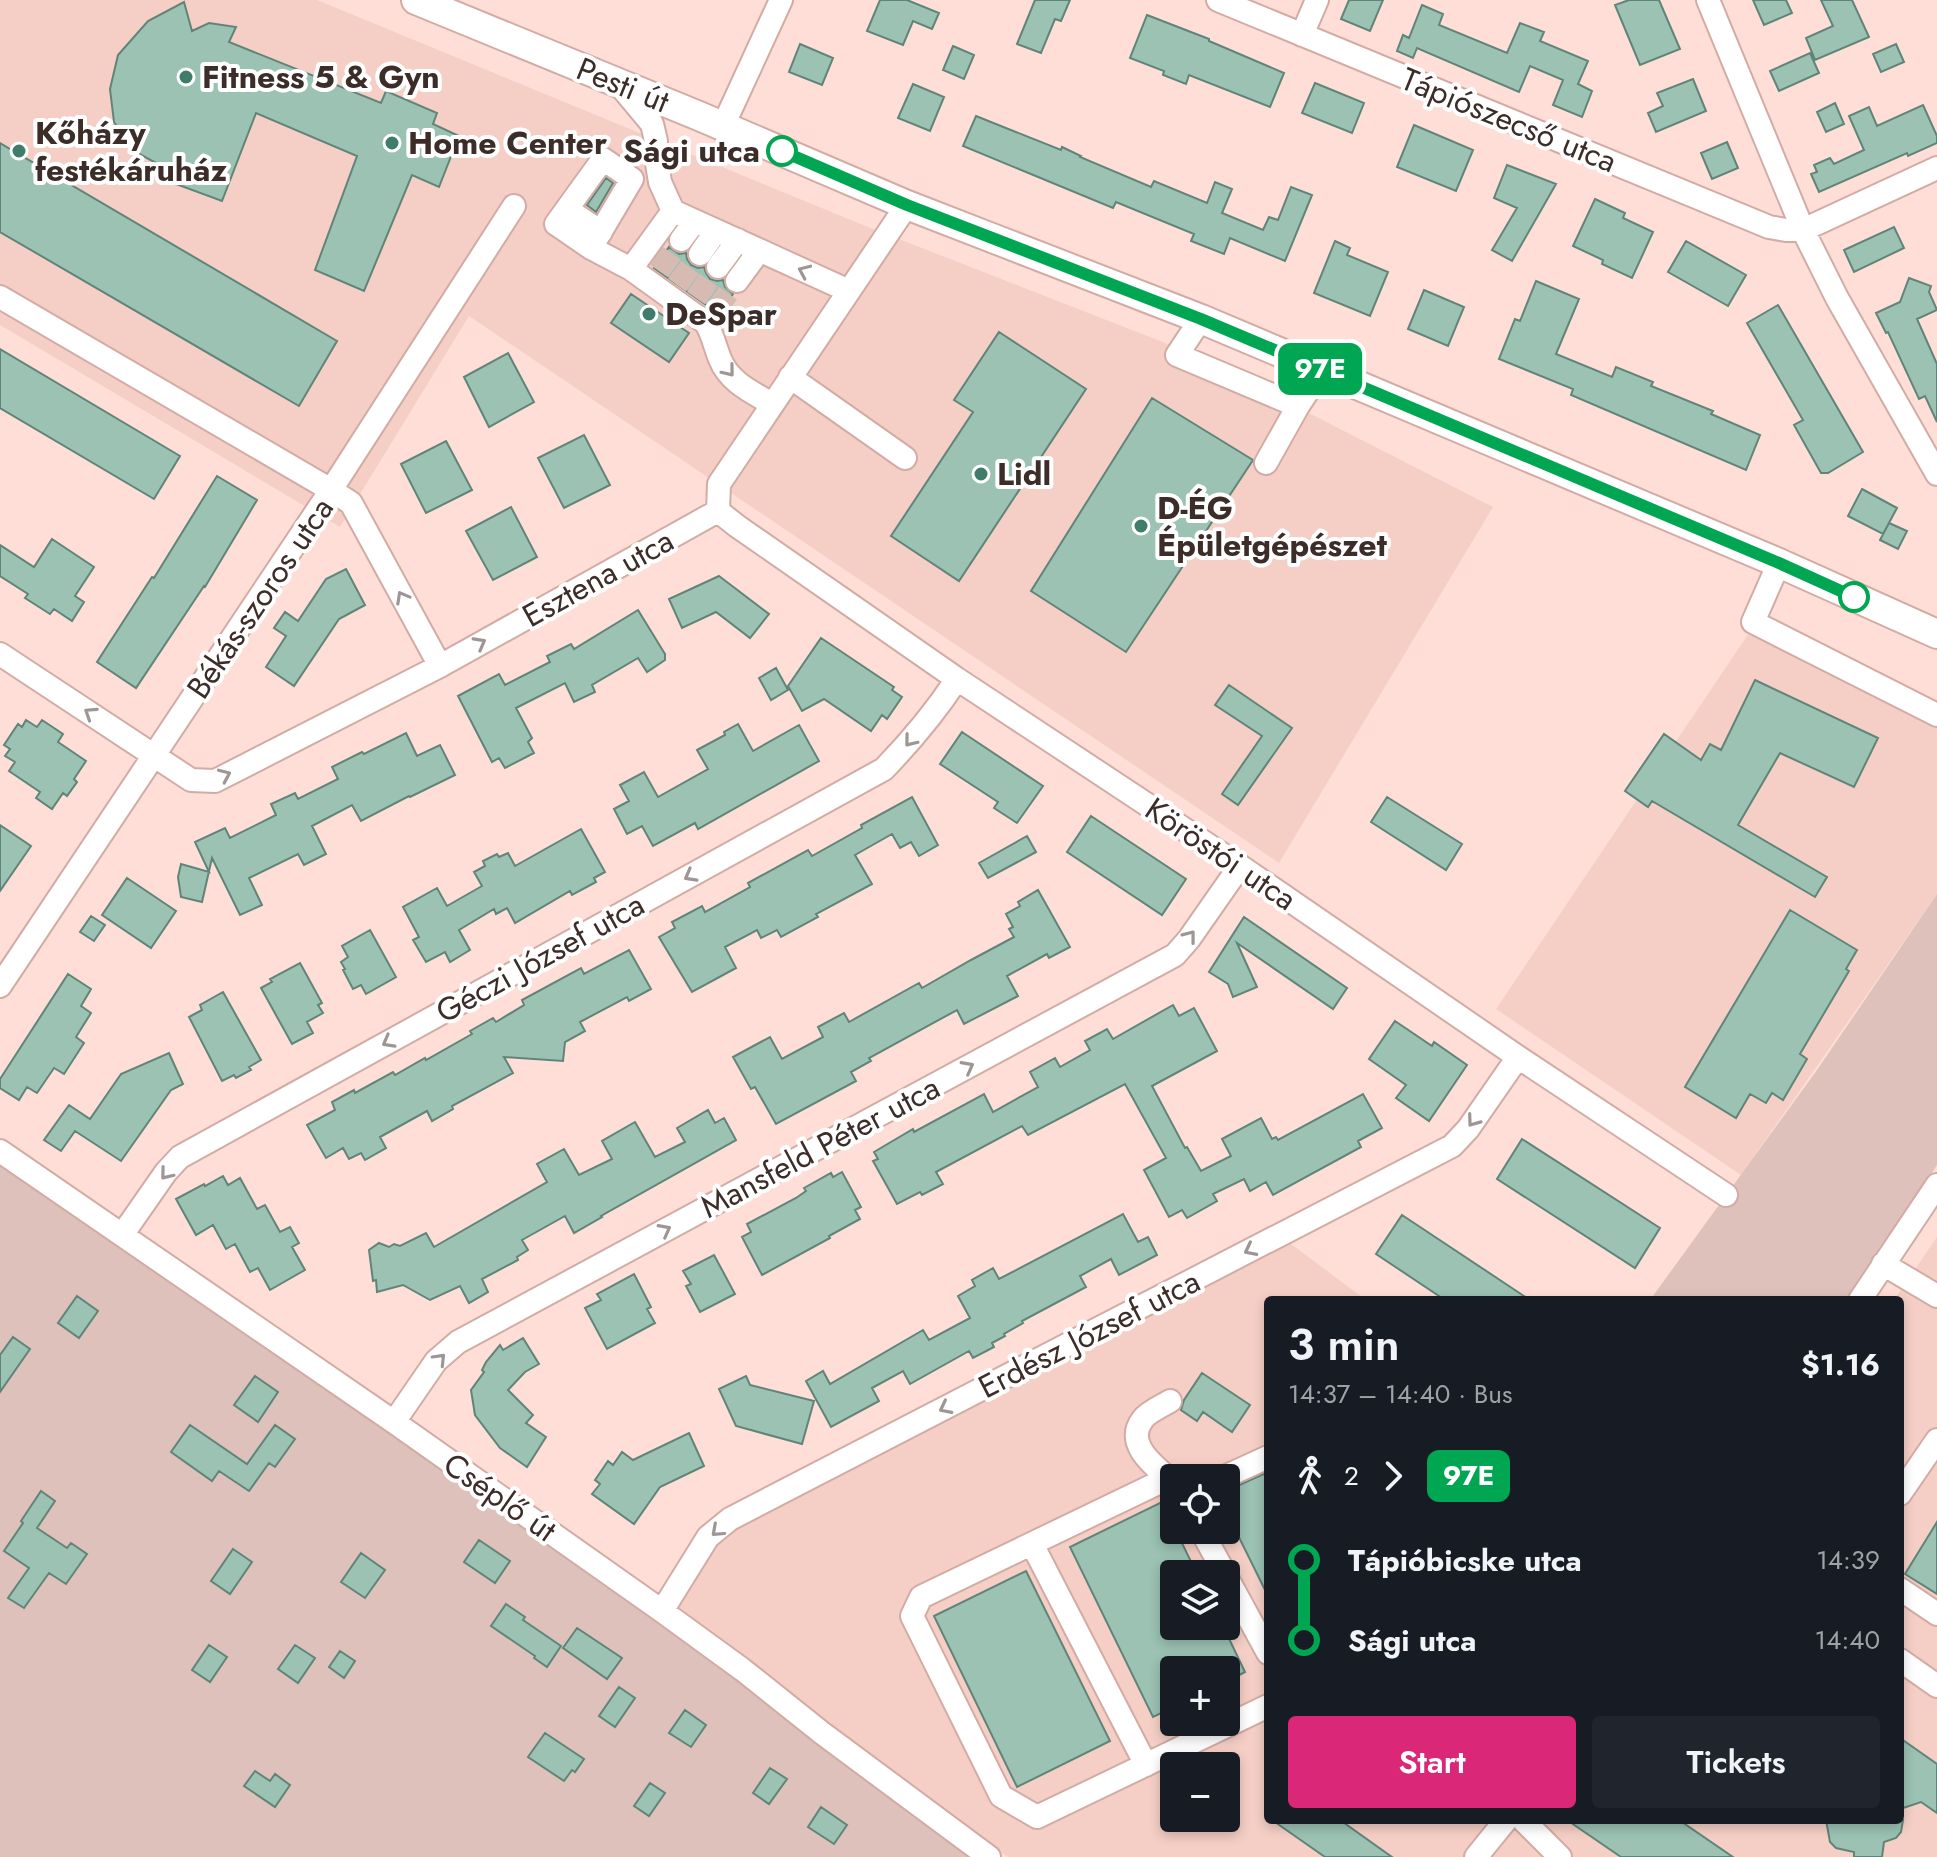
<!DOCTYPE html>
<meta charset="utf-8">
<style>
:root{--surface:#171b24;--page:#20242c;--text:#f1f3f6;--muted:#9ea1a6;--accent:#db2777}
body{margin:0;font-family:Jost,sans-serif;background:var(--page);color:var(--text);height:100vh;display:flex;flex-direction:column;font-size:30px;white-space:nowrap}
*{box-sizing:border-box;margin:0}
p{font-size:26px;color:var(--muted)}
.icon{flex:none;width:44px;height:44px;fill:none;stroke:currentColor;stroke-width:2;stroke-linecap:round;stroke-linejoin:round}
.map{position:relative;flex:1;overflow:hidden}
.details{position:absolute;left:1264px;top:1296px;width:640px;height:528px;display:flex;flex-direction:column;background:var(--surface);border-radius:8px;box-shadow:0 4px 12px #0003}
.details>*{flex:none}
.badge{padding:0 16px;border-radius:12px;font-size:28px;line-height:52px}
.buttons{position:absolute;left:1160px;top:1464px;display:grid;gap:16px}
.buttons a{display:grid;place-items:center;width:80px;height:80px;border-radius:8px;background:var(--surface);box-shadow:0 4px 12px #0003;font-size:40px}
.map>.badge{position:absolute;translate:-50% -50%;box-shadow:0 0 0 4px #fff}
.legs{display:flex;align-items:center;gap:12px;height:88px;padding:0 24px;font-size:26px}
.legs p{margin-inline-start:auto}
.headline{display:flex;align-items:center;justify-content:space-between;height:136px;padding:0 24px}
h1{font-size:44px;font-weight:600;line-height:60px}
.action{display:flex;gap:16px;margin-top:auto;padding:16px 24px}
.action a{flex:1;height:92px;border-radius:8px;background:var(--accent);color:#fff;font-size:32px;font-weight:600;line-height:92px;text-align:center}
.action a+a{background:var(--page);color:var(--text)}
ul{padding:0 24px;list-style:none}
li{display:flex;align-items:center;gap:28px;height:80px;font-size:30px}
li i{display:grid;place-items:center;width:12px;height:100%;margin:0 10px;background:currentColor}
li i::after{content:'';width:20px;height:20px;margin:-10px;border:6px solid;border-radius:50%;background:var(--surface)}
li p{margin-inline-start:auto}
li:first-child i{background:linear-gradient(#0000 50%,currentColor 0)}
li:last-child i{background:linear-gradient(currentColor 50%,#0000 0)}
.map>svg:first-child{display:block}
.built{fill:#f5cfc6;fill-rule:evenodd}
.green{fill:#dec1ba}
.building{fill:#9bc2b3;stroke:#608578;stroke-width:2}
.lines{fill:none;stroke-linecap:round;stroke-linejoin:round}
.minor-tunnel{stroke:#d7bbb3;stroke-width:22;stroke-dasharray:22 11;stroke-linecap:butt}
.minor-casing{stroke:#d2aca4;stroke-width:26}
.major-casing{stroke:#d2aca4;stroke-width:32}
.minor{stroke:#fff;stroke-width:22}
.major{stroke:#fff;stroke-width:28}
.oneway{stroke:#9e9694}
.line-1-casing{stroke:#fff;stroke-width:18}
.line-1{stroke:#00a651;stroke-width:12}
.poi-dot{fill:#3f7c69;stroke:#fff;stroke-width:3}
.stop-1-dot{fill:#fff;stroke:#00a651;stroke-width:4}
.labels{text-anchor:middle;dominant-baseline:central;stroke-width:8;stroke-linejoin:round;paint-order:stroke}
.poi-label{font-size:32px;font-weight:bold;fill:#3c2d29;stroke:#fff;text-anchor:start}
.street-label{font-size:32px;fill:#3c2d29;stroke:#fff}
.stop-label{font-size:32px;font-weight:bold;fill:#3c2d29;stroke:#fff;text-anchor:end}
</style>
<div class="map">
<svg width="1937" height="1857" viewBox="0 0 1937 1857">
<rect width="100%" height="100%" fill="#feded6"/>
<path class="built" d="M0 0H317L863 225 1191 353 1493 507 1279 863 469 316 340 527 0 325Z
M1753 627 1937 714V894L1741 1175 1496 1009Z
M1279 1235 1366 1300H1268V1820H1900V1300H1894L1937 1237V1857H1008L662 1611 708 1537ZM1174 1478H1226V1530H1174ZM1174 1574H1226V1626H1174ZM1174 1670H1226V1722H1174ZM1174 1766H1226V1818H1174Z"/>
<path class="green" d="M1937 894V1165L1848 1300H1650L1817 1070Z
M0 1151 991 1857H0Z"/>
<path class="building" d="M880 0H907L939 13 932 29 913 21 903 45 867 31Z
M1035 0H1070L1061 21 1055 19 1041 53 1017 44Z
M1349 0H1383L1370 31 1341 19Z
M1629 0H1659L1680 49 1640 65 1615 5Z
M1753 0H1786L1792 13 1764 25Z
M1821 0H1852L1869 37 1815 60 1806 38 1833 26Z
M184 2 192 31 209 23 236 27 229 42 381 103 386 91 437 113 433 124 459 136 439 187 412 175 364 291 315 270 357 156 256 113 222 201 165 180 169 170 132 150 114 122 110 89 118 55 148 21Z
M1422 5 1443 14 1439 25 1507 53 1520 23 1544 32 1540 41 1588 61 1578 84 1592 91 1582 117 1553 105 1563 80 1530 66 1519 92 1417 48 1413 58 1397 51 1403 35 1409 38Z
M1147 15 1209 39V41L1284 73 1270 107 1189 75 1186 84 1163 75 1164 71 1130 58Z
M800 44 833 58 822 85 789 72Z
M1896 44 1904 62 1881 72 1873 54Z
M953 46 974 55 964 79 943 70Z
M1810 53 1819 73 1779 91 1770 71Z
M1693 79 1706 111 1656 132 1648 113 1663 106 1657 93Z
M1315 83 1364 103 1352 133 1302 113Z
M913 84 944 97 930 131 898 118Z
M1835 103 1844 124 1826 132 1817 112Z
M1923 105 1937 136V143L1908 156 1907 153 1819 192 1811 174 1817 172 1814 165 1830 158 1834 164 1864 150 1849 116 1869 107 1877 126Z
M976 116 1061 150 1062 147 1081 156 1080 157 1151 187 1154 181 1207 203 1215 182 1232 189 1222 213 1263 230 1269 217 1278 220 1291 187 1312 195 1285 261 1230 238 1224 254 1191 241 1194 234 1116 202 1113 208 963 146Z
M1414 125 1473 150 1456 191 1397 167Z
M1727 142 1738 168 1712 179 1701 153Z
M0 143 337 341 299 406 0 232Z
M1507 165 1556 184 1512 261 1492 250 1517 208 1494 198Z
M606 178 613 183 596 212 587 205Z
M1595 199 1625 213 1623 218 1653 232 1632 278 1602 264 1603 260 1573 246Z
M1894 227 1904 248 1854 272 1844 250Z
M1335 241 1350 248 1347 255 1388 272 1370 316 1314 293Z
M1686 241 1746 275 1728 306 1668 272Z
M669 247 679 254 686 253 687 259 691 265 698 268 704 267 706 273 710 279 717 281 723 280 725 287 733 294 719 314 654 268Z
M1909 278 1931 286 1929 292 1937 310 1917 319 1937 364V422L1925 396 1919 399 1888 332 1886 333 1876 313 1900 302Z
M1536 281 1579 299 1556 354 1612 377 1616 367 1653 382 1651 386 1713 411 1711 414 1760 435 1746 470 1571 395 1573 389 1499 359 1515 319 1520 321Z
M1424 290 1464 307 1448 346 1408 329Z
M631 294 689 333 669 362 611 323Z
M1778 305 1863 452 1828 473H1821L1794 425 1803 420 1747 323Z
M999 332 1086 389 959 581 891 536 973 412 954 400Z
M0 349 180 456 154 499 0 408Z
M508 353 534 402 489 427 464 377Z
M1152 398 1253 460 1126 652 1031 591Z
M584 435 610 485 564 508 538 458Z
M446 441 472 490 426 513 401 464Z
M217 476 257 500 205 587 204 586 136 688 97 662 152 577 154 578Z
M1862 489 1897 508 1883 534 1848 516Z
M511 507 537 557 493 580 466 531Z
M1889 523 1907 531 1898 549 1880 540Z
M52 539 94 567 75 596 84 602 72 621 54 609 50 614 25 598 28 594 0 576V545L34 567Z
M346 569 365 605 339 619 294 686 266 667 286 636 274 628 285 612 298 621 326 579Z
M719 576 769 614 750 638 716 612 682 628 669 599Z
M638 610 665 654V660L647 672 638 658 592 685 595 692 574 702 565 683 516 708 532 738 528 742 534 753 505 768 499 758 492 762 458 696 499 674 505 685 550 662 547 656 571 644 574 649Z
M821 638 894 687 892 690 902 697 887 719 882 715 871 731 824 699 802 711 788 686Z
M776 668 788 690 771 700 759 678Z
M1755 680 1878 738 1854 787 1780 753 1738 825 1827 877 1815 897 1652 801 1648 807 1625 791 1664 734 1701 760 1710 744 1721 750Z
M1229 685 1292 728 1238 805 1222 794 1262 736 1215 705Z
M26 720 37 727 42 720 63 734 58 742 86 761 74 779 77 782 67 796 63 793 52 809 36 798 40 792 9 771 15 762 5 756 10 749 4 745 18 724 22 727Z
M738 724 753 751 799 725 819 761 698 829 695 823 653 846 642 826 627 834 614 809 629 801 620 785 644 772 658 797 708 769 697 750 725 735 724 732Z
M962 732 1043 786 1017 823 994 808 998 802 940 764Z
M406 733 417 756 440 745 455 775 410 797 409 796 361 821 352 805 312 826 326 854 304 865 298 854 249 878 262 905 240 915 212 858 202 902 181 897 178 877 181 864 209 872 195 842 225 828 230 838 276 815 271 804 295 793 298 799 338 779 332 767 362 752 364 754Z
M912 797 938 845 919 856 911 842 900 848 892 834 855 855 872 884 816 914 818 917 781 937 777 930 761 938 757 930 725 947 736 968 692 992 659 937 675 928 672 922 702 906 705 912 750 887 748 883 808 850 812 856 862 828 861 825Z
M1387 797 1462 844 1446 870 1371 822Z
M1091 816 1186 879 1162 915 1067 852Z
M0 825 31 846 0 891Z
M581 829 605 872 594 878 596 882 572 895 570 891 515 923 507 908 496 914 494 909 459 930 470 950 450 962 445 952 426 962 413 940 419 937 403 907 437 888 447 906 482 886 474 872 485 866 483 861 497 854 499 857 508 853 515 866Z
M1027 836 1036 852 988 878 979 863Z
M127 878 176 911 151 948 102 915Z
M1038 890 1070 947 1049 958 1047 954 1007 976 1018 996 964 1024 957 1010 869 1058 871 1061 851 1072 856 1081 776 1124 755 1087 751 1089 733 1057 770 1037 782 1059 823 1037 818 1027 844 1013 849 1022 919 983 922 988 971 960 1014 937 1009 929 1013 927 1006 914 1020 906 1018 902Z
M1790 910 1857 950 1846 969 1849 971 1800 1054 1807 1059 1783 1100 1772 1093 1766 1103 1750 1094 1736 1118 1685 1087Z
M91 916 105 925 94 941 80 932Z
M1244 917 1347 988 1333 1009 1237 943 1257 987 1233 997 1228 984 1209 972Z
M370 930 396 977 366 994 361 985 353 989 343 970 345 969 341 962 348 957 342 946Z
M629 950 651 989 629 1001 627 997 580 1022 585 1031 565 1042 563 1061 504 1057 513 1073 452 1106 453 1109 432 1121 427 1111 380 1137 386 1148 365 1160 361 1153 349 1159 343 1148 326 1158 307 1125 335 1110 332 1102 354 1090 355 1093 393 1072 395 1075 425 1058 426 1060 472 1034 470 1031 493 1018 496 1022 524 1005 522 1000 581 968 584 974Z
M300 963 322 1003 318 1005 323 1013 307 1022 313 1033 292 1044 261 988 272 982 270 979Z
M68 974 91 989 81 1006 91 1013 76 1037 84 1043 64 1074 54 1068 37 1093 27 1087 19 1100 0 1088V1079Z
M223 992 261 1060 249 1067 251 1070 236 1078 234 1075 222 1081 189 1017 202 1010 200 1005Z
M1173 1005 1179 1016 1194 1008 1217 1051 1152 1086 1185 1148 1187 1147 1201 1171 1231 1156 1222 1139 1261 1118 1272 1139 1276 1137 1278 1140 1363 1094 1382 1128 1358 1141 1361 1147 1273 1195 1266 1182 1250 1191 1244 1179 1213 1194 1217 1201 1187 1218 1182 1210 1169 1217 1144 1170 1166 1158 1125 1084 1028 1135 1022 1126 936 1172 943 1184 922 1195 920 1192 897 1204 873 1161 878 1159 874 1152 913 1129 914 1132 984 1094 993 1112 1038 1087 1030 1072 1055 1058 1060 1067 1090 1050 1085 1041 1107 1029 1113 1039Z
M1395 1021 1432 1046 1434 1042 1467 1065 1429 1121 1396 1098 1406 1085 1369 1059Z
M169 1053 183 1084 171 1090 121 1161 75 1131 61 1151 44 1140 69 1105 90 1119 121 1074Z
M708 1110 715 1123 724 1118 736 1140 601 1216 602 1217 574 1233 565 1216 522 1240 528 1250 517 1257 518 1260 482 1279 488 1292 469 1303 460 1286 430 1300 403 1285 377 1292 376 1280 373 1281 369 1250 379 1243 389 1247 394 1244 400 1246 426 1233 434 1247 547 1182 537 1164 564 1149 579 1175 612 1159 602 1141 635 1122 655 1157 685 1142 677 1128Z
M1522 1139 1660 1228 1635 1268 1497 1179Z
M842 1172 861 1207 855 1210 860 1219 829 1236 830 1238 762 1275 742 1237 751 1232 747 1224 796 1198 806 1191 804 1188 831 1173 833 1177Z
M223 1176 228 1185 240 1178 257 1209 265 1205 280 1232 290 1227 299 1243 292 1247 305 1270 270 1290 258 1268 250 1272 235 1244 226 1249 213 1225 196 1235 176 1199 204 1184 205 1186Z
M1123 1214 1138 1242 1148 1237 1157 1255 1119 1275 1111 1259 1080 1276 1086 1287 1022 1321 1023 1323 1004 1334 1005 1336 992 1343 994 1347 973 1358 969 1351 910 1384 903 1371 872 1388 879 1401 831 1427 806 1381 823 1371 830 1384 923 1330 929 1340 970 1318 958 1296 975 1286 972 1280 993 1268 999 1279Z
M1402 1215 1530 1300H1445L1376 1254Z
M714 1255 735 1294 700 1312 686 1286 691 1284 683 1271Z
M634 1274 651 1307 647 1309 655 1323 607 1349 585 1308 601 1300 597 1294Z
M77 1296 98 1311 79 1338 58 1323Z
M13 1337 30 1349 0 1392V1355Z
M523 1338 539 1364 525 1372 508 1390 533 1415 526 1423 546 1437 527 1467 500 1448 475 1415 471 1390 484 1372 482 1370 486 1362 500 1345 503 1350Z
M1202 1373 1250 1405 1232 1432 1203 1412 1197 1421 1181 1410 1184 1400Z
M255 1376 278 1392 258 1422 234 1405Z
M746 1376 750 1385 814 1401 802 1444 736 1426 719 1389Z
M190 1425 247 1464 275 1425 295 1439 275 1467 269 1463 249 1491 219 1471 212 1481 171 1452Z
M689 1433 704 1466 660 1487 634 1524 592 1494 600 1484 595 1480 608 1461 613 1465 622 1452 633 1460Z
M1268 1472V1596L1226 1511V1491Z
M41 1491 55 1501 37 1528 67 1548 71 1543 87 1554 66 1584 49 1573 24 1608 8 1598 29 1568 4 1551 23 1523 21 1521Z
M1162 1502 1197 1574H1174V1626H1223L1245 1672 1226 1682V1670H1174V1707L1153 1717 1070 1547Z
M1937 1522V1594L1905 1574Z
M479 1540 510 1561 495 1583 464 1562Z
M233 1549 252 1562 230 1594 211 1581Z
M361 1553 385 1570 365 1598 341 1582Z
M1026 1571 1110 1741 1017 1787 934 1616Z
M506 1604 525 1617 523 1620 561 1646 547 1667 534 1658 535 1656 491 1626Z
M577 1628 622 1658 607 1679 563 1648Z
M209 1645 227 1657 210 1682 192 1670Z
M295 1645 315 1658 298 1683 278 1669Z
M340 1651 355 1661 344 1678 329 1667Z
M619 1687 635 1698 615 1727 599 1716Z
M685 1710 706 1725 691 1747 669 1733Z
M545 1733 584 1759 575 1772 572 1770 564 1781 528 1757Z
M1900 1738 1937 1764V1813L1921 1802 1900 1809Z
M770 1768 787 1779 769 1804 753 1793Z
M255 1771 270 1781 275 1774 290 1785 275 1807 244 1786Z
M650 1783 665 1793 649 1816 634 1806Z
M821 1807 847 1825 834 1844 808 1827Z
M1272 1820H1340L1392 1857H1325Z
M1567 1820H1679L1733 1857H1621Z
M1826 1820H1903L1901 1832 1896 1838 1884 1842 1882 1857H1854V1852L1836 1848 1830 1842Z"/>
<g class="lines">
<path class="minor-tunnel" d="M659 271 681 240
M677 285 700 254
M696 298 718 267
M715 311 737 281"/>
<g class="minor-casing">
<path id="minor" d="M1218 0 1769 227 1786 230H1803L1937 168
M1708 0 1803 230 1837 298 1937 474
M1302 35 1317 0
M617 82 652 124 656 141 655 151 660 182 673 211 849 291
M723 126 781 0
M567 209 601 232
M673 211 631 269 706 323C713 335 715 347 720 359 729 382 752 392 772 404
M681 240 695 221
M591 248 556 224 603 159 632 179 591 248 631 269
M700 254 716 231
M718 267 738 240
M737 281 759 251
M0 297 331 490 351 503 440 666
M1201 319 1177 355 1298 406
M790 377 905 458
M1266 463 1298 406 1322 370
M718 511 737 526 957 679 1240 866 1518 1057 1726 1195
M718 511 719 484 907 205
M1779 563 1753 622 1937 715
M0 654 191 780 215 781 440 666 718 511
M0 986 331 490 514 206
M0 1151 394 1422 662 1611 743 1670 822 1733 989 1857
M122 1235 166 1172 180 1157 884 769C911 741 936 711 957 679
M1883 1264 1937 1296
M1860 1300 1937 1185
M1170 1401C1162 1406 1148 1412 1143 1419 1123 1445 1157 1468 1174 1483
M394 1422 436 1361 458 1342 1175 955 1189 939 1240 866
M1222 1478 1268 1457
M1174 1485 1158 1483 921 1597 912 1616 1001 1796 1037 1817 1268 1706
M1900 1494 1937 1440
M1201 1530 1225 1574
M1032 1544 1146 1765
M1226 1576 1268 1653
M1900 1589 1937 1614
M662 1611 708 1537 730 1519 1452 1146 1468 1129 1518 1057
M1900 1660 1937 1686
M1523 1820 1560 1857
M1476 1857 1506 1820"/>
</g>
<g class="major-casing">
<path id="major" d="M416 0 699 116 907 205 1201 319 1779 563 1937 634"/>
</g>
<use href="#minor" class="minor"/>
<use href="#major" class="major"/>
</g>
<defs><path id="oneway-chevron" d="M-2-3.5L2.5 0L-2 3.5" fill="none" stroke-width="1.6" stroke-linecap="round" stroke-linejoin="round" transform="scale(2)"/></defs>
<g class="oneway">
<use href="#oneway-chevron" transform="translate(804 271) rotate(-156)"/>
<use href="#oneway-chevron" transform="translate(729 371) rotate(51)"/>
<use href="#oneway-chevron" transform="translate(402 597) rotate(-119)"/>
<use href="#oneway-chevron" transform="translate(480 643) rotate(-29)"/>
<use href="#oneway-chevron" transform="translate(90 713) rotate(-147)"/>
<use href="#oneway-chevron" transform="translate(910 741) rotate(129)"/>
<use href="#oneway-chevron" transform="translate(225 775) rotate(-24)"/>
<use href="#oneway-chevron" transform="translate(690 876) rotate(151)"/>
<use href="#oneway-chevron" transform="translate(1190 936) rotate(-52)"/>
<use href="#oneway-chevron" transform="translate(388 1042) rotate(151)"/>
<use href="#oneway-chevron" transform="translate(968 1067) rotate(-28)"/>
<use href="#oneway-chevron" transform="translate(1473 1121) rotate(126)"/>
<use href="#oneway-chevron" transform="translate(166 1174) rotate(129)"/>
<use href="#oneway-chevron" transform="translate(665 1230) rotate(-28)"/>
<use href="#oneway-chevron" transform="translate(1250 1250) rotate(153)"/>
<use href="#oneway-chevron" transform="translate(440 1359) rotate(-46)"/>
<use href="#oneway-chevron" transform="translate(945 1408) rotate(153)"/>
<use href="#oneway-chevron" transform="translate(717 1531) rotate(138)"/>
</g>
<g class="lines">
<g class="line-1-casing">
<path id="line-1" d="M782 151 907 205 1201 319 1779 563 1854 597"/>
</g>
<use href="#line-1" class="line-1"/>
</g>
<g class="poi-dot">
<circle cx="186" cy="77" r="8"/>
<circle cx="392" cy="143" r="8"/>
<circle cx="19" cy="151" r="8"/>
<circle cx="649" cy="314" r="8"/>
<circle cx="981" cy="474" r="8"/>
<circle cx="1141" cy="526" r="8"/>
</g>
<g class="stop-1-dot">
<circle cx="782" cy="151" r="14"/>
<circle cx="1854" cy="597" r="14"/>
</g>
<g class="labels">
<g class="poi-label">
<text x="202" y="77">Fitness 5 &amp; Gyn</text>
<text x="35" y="133">Kőházy<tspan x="35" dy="37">festékáruház</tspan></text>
<text x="408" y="143">Home Center</text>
<text x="665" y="314">DeSpar</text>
<text x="997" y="474">Lidl</text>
<text x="1157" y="508">D-ÉG<tspan x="1157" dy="37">Épületgépészet</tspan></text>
</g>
<g class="street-label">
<text transform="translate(623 85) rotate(22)">Pesti út</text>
<text transform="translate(1509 120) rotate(22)">Tápiószecső utca</text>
<text transform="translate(598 578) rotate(-29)">Esztena utca</text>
<text transform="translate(260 598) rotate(-56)">Békás-szoros utca</text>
<text transform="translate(1221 854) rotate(34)">Köröstói utca</text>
<text transform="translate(540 958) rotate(-29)">Géczi József utca</text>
<text transform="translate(820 1147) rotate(-28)">Mansfeld Péter utca</text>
<text transform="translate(1089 1334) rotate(-27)">Erdész József utca</text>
<text transform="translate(500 1497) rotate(35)">Cséplő út</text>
</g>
<g class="stop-label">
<text x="760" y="151">Sági utca</text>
</g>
</g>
</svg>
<div class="buttons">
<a><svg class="icon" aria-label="locate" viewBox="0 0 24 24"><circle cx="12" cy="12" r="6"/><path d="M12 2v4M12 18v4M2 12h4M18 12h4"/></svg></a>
<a><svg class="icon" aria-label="layers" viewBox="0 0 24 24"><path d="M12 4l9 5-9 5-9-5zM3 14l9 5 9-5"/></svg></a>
<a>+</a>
<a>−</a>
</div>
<b class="badge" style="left:1320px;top:369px;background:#00a651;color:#fff">97E</b>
<section class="details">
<div class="headline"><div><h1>3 min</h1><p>14:37 – 14:40 · Bus</p></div><b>$1.16</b></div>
<div class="legs"><svg class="icon" aria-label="walk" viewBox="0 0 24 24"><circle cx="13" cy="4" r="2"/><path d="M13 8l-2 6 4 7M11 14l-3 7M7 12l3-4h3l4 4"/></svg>2<svg class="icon" aria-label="forward" viewBox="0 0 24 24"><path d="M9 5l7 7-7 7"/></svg><b class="badge" style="background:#00a651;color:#fff">97E</b></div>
<ul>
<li><i style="color:#00a651"></i><b>Tápióbicske utca</b><p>14:39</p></li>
<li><i style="color:#00a651"></i><b>Sági utca</b><p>14:40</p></li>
</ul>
<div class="action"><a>Start</a><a>Tickets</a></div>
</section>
</div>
